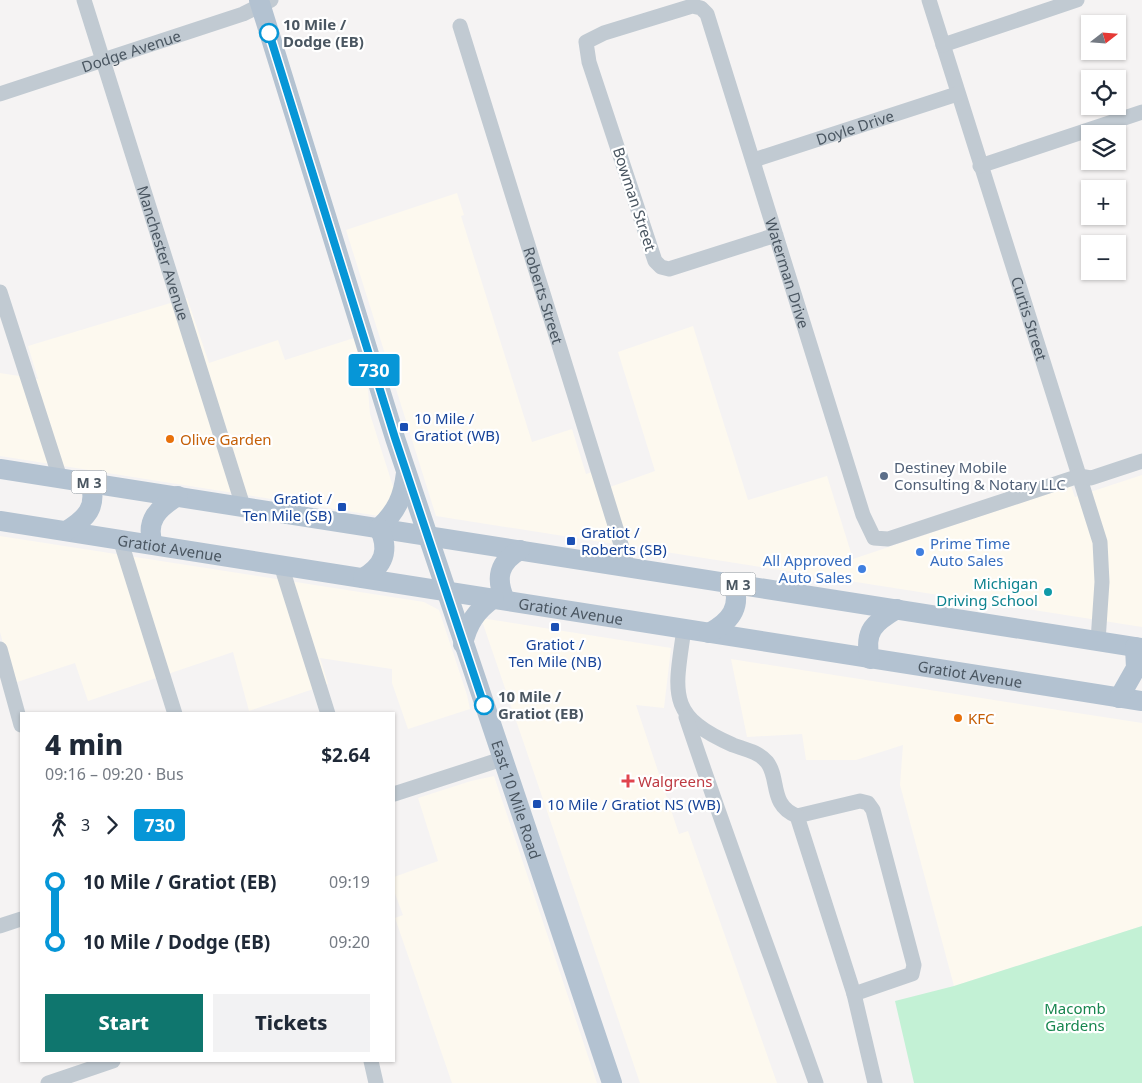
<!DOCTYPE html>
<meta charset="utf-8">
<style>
:root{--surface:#fff;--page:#f2f2f3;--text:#1f2937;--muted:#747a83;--accent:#0f766e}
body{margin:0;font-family:"Noto Sans",sans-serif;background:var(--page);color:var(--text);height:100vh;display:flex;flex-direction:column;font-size:19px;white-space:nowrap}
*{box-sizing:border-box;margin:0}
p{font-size:16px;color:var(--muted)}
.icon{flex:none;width:28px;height:28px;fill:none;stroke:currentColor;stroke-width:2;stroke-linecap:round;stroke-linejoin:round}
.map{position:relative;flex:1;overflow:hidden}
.sheet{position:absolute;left:20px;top:712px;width:375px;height:350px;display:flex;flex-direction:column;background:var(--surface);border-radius:0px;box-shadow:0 1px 4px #0004}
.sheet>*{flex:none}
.badge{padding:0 10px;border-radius:4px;font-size:18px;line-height:32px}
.needle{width:32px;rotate:73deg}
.tools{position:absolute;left:1081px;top:15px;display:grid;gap:10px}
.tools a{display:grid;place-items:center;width:45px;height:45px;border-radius:0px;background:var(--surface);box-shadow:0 1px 4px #0004;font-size:25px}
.map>.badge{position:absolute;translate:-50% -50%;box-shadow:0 0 0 2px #fff}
.legs{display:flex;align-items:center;gap:8px;height:55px;padding:0 25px;font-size:16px}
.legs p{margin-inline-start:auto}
.head{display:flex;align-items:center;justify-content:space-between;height:85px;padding:0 25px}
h1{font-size:28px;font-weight:800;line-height:38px}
.primary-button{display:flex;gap:10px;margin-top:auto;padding:10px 25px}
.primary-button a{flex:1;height:58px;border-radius:0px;background:var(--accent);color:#fff;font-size:20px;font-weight:800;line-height:58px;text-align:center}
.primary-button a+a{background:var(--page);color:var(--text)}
ul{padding:0 25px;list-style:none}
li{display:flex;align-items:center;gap:18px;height:60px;font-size:19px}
li i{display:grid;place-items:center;width:8px;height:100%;margin:0 6px;background:currentColor}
li i::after{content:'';width:12px;height:12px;margin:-6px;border:4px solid;border-radius:50%;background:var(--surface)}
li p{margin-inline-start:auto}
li:first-child i{background:linear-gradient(#0000 50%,currentColor 0)}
li:last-child i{background:linear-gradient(currentColor 50%,#0000 0)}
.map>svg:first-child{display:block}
.commercial{fill:#fdf9ef}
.green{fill:#c3f1d5}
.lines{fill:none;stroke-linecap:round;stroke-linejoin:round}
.minor{stroke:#c1cad2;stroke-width:15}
.major{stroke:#b3c2d1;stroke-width:20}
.line-1-casing{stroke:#fff;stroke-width:11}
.line-1{stroke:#0696d7;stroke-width:8}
.stop-1-dot{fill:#fff;stroke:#0696d7;stroke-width:2.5}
.transit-dot{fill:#1a4fb4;stroke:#fff;stroke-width:2}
.food-dot{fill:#e8710a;stroke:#fff;stroke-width:2}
.service-dot{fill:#5c6f8a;stroke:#fff;stroke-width:2}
.shop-dot{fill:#3f7fe0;stroke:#fff;stroke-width:2}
.culture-dot{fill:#0f9aa8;stroke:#fff;stroke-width:2}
.health-dot{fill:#e0444e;stroke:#fff;stroke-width:2}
.labels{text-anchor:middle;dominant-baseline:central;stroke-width:4.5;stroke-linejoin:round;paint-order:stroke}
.shield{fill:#fff;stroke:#808990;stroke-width:1}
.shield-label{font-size:14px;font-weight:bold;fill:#4a5661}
.stop-label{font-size:15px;font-weight:bold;fill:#4a5661;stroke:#fff;text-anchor:start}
.street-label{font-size:15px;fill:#4a5661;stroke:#fff}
.transit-label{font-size:15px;fill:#164399;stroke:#fff;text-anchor:start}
.food-label{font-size:15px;fill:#c56008;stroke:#fff;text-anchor:start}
.service-label{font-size:15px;fill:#4e5e75;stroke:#fff;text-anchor:start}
.shop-label{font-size:15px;fill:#366cbe;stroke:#fff;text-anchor:start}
.culture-label{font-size:15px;fill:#0d838f;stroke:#fff;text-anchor:end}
.health-label{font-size:15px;fill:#be3a42;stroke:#fff;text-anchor:start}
.park-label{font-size:15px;fill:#17864f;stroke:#fff}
</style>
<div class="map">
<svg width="1142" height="1083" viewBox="0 0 1142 1083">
<rect width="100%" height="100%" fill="#f5f3f3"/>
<path class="commercial" d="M457 193 464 215 461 216 532 442 572 429 586 474 605 468 610 487 655 471 618 352 693 326 748 500 827 476 853 559 1071 486 1075 497 1142 475V627L436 516 346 230Z
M187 298 209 363 278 340 285 360 354 338 367 378 370 414 396 496 379 516 0 456V373L38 379 28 346Z
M0 536 424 602 439 610 467 695 470 709 408 729 392 683V669L320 658 328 684 249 711 233 652 88 701 75 663 14 683 0 632Z
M481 618 671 648 664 708 636 705 679 834 688 831 777 1083H640Z
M731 659 1142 723V926L954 986 900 785 903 745 856 760H806L802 734 747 737Z
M494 776 597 1083H452L395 918 403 915 394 891V877L438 861 418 798 471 781Z"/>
<path class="green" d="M1142 926V1083H914L895 1001 954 986Z"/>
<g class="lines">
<g class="minor">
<path id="s1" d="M84 0 243 506"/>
<path id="s2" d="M929 0 1100 542 1102 582 1098 641"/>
<path id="s3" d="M460 26 628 567"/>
<path d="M943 45 1077 0"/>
<path id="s4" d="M0 94 243 14 271 0"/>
<path id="s5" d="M754 160 957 94"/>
<path d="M980 166 1142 112"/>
<path id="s6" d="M776 235 669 269 661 267 655 261 589 62 586 42 604 33 692 6 701 8 707 14 863 515 874 538 888 539 1079 476 1091 478 1142 461"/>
<path d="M0 292 60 478"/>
<path d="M120 539 175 714"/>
<path d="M281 565 328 714"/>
<path d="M684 629C675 693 666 716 733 745 744 749 759 752 767 762 780 779 769 805 797 816L860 801 868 803 873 810 914 965 912 974 854 994"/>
<path d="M0 649 21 725"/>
<path d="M686 717C727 840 773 961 816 1083"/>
<path d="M394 794 502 759"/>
<path d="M797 816 854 994 875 1083"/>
<path d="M0 926 21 919"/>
<path d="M371 1061 376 1083"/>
<path d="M48 1083 113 1061"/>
</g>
<g class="major">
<path id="s7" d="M259 0 395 438 612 1083"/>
<path d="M0 469 1142 648"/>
<path id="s8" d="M0 521 1142 701"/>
<path d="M379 528C397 511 403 497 406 473"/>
<path d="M66 531C86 519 98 507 90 482"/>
<path d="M153 544C145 521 158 508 178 496"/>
<path d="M363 578C384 566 390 550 379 528"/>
<path d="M505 600C495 578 499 562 520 550"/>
<path d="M709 633C730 622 742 607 733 583"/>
<path d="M463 644C468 623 476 611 494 598"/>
<path d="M870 659C863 631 875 622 897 609"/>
<path d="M1119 698 1136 668 1135 647"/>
</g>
</g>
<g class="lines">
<g class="line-1-casing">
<path id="line-1" d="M269 33 395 438 484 705"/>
</g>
<use href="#line-1" class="line-1"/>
</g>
<g class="stop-1-dot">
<circle cx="269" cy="33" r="9"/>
<circle cx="484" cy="705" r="9"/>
</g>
<g class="transit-dot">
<rect x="399" y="422" width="10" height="10" rx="2.5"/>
<rect x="337" y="502" width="10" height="10" rx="2.5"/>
<rect x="566" y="536" width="10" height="10" rx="2.5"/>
<rect x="550" y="622" width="10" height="10" rx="2.5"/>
<rect x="532" y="799" width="10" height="10" rx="2.5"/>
</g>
<g class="food-dot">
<circle cx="170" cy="439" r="5"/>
<circle cx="958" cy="718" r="5"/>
</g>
<circle class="service-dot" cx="884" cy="476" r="5"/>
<g class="shop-dot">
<circle cx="920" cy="552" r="5"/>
<circle cx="862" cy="569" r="5"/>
</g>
<circle class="culture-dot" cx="1048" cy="592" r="5"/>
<path class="health-dot" d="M625.5 773.5h5v5h5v5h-5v5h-5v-5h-5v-5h5z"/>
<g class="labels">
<g class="shield">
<rect x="71.5" y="470.5" width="35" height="23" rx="4"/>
<rect x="720.5" y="572.5" width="35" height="23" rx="4"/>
</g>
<g class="shield-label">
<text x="89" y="482">M 3</text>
<text x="738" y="584">M 3</text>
</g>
<g class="stop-label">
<text x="283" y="24">10 Mile /<tspan x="283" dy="17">Dodge (EB)</tspan></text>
<text x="498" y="696">10 Mile /<tspan x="498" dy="17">Gratiot (EB)</tspan></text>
</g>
<g class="street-label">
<text stroke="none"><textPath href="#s4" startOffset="138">Dodge Avenue</textPath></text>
<text stroke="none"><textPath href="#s5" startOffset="106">Doyle Drive</textPath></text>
<text transform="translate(635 199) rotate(72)">Bowman Street</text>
<text stroke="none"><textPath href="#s1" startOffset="265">Manchester Avenue</textPath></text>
<text stroke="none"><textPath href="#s6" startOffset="760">Waterman Drive</textPath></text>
<text stroke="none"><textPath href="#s3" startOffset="282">Roberts Street</textPath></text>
<text stroke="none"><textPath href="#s2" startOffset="334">Curtis Street</textPath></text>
<text stroke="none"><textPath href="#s8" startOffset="172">Gratiot Avenue</textPath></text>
<text stroke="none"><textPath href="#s8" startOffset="578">Gratiot Avenue</textPath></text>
<text stroke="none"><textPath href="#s8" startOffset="982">Gratiot Avenue</textPath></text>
<text stroke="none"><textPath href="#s7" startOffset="840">East 10 Mile Road</textPath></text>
</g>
<g class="transit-label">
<text x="414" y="418">10 Mile /<tspan x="414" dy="17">Gratiot (WB)</tspan></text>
<text x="332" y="498" text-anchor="end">Gratiot /<tspan x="332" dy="17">Ten Mile (SB)</tspan></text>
<text x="581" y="532">Gratiot /<tspan x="581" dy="17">Roberts (SB)</tspan></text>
<text x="555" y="644" text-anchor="middle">Gratiot /<tspan x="555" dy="17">Ten Mile (NB)</tspan></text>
<text x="547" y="804">10 Mile / Gratiot NS (WB)</text>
</g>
<g class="food-label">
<text x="180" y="439">Olive Garden</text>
<text x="968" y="718">KFC</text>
</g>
<g class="service-label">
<text x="894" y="467">Destiney Mobile<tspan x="894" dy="17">Consulting &amp; Notary LLC</tspan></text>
</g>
<g class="shop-label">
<text x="930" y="543">Prime Time<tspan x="930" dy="17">Auto Sales</tspan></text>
<text x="852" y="560" text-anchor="end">All Approved<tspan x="852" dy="17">Auto Sales</tspan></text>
</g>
<g class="culture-label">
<text x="1038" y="583">Michigan<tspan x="1038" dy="17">Driving School</tspan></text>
</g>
<g class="health-label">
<text x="638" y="781">Walgreens</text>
</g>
<g class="park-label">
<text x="1075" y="1008">Macomb<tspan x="1075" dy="17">Gardens</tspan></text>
</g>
</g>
</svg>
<div class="tools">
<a><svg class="needle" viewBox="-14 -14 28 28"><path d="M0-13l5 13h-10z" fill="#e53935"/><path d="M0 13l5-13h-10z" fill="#747a83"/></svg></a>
<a><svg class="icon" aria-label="locate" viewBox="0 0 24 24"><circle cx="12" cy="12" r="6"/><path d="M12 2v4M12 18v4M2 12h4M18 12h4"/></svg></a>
<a><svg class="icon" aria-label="layers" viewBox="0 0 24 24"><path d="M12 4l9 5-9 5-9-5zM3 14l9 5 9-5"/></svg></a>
<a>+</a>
<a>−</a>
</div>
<b class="badge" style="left:374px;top:370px;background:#0696d7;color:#fff">730</b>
<section class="sheet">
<div class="head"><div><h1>4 min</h1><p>09:16 – 09:20 · Bus</p></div><b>$2.64</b></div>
<div class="legs"><svg class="icon" aria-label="walk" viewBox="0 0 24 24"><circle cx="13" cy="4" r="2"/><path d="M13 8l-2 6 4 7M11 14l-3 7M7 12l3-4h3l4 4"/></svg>3<svg class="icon" aria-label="forward" viewBox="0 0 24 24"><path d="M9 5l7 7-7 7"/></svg><b class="badge" style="background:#0696d7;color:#fff">730</b></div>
<ul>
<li><i style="color:#0696d7"></i><b>10 Mile / Gratiot (EB)</b><p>09:19</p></li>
<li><i style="color:#0696d7"></i><b>10 Mile / Dodge (EB)</b><p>09:20</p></li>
</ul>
<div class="primary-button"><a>Start</a><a>Tickets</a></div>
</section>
</div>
